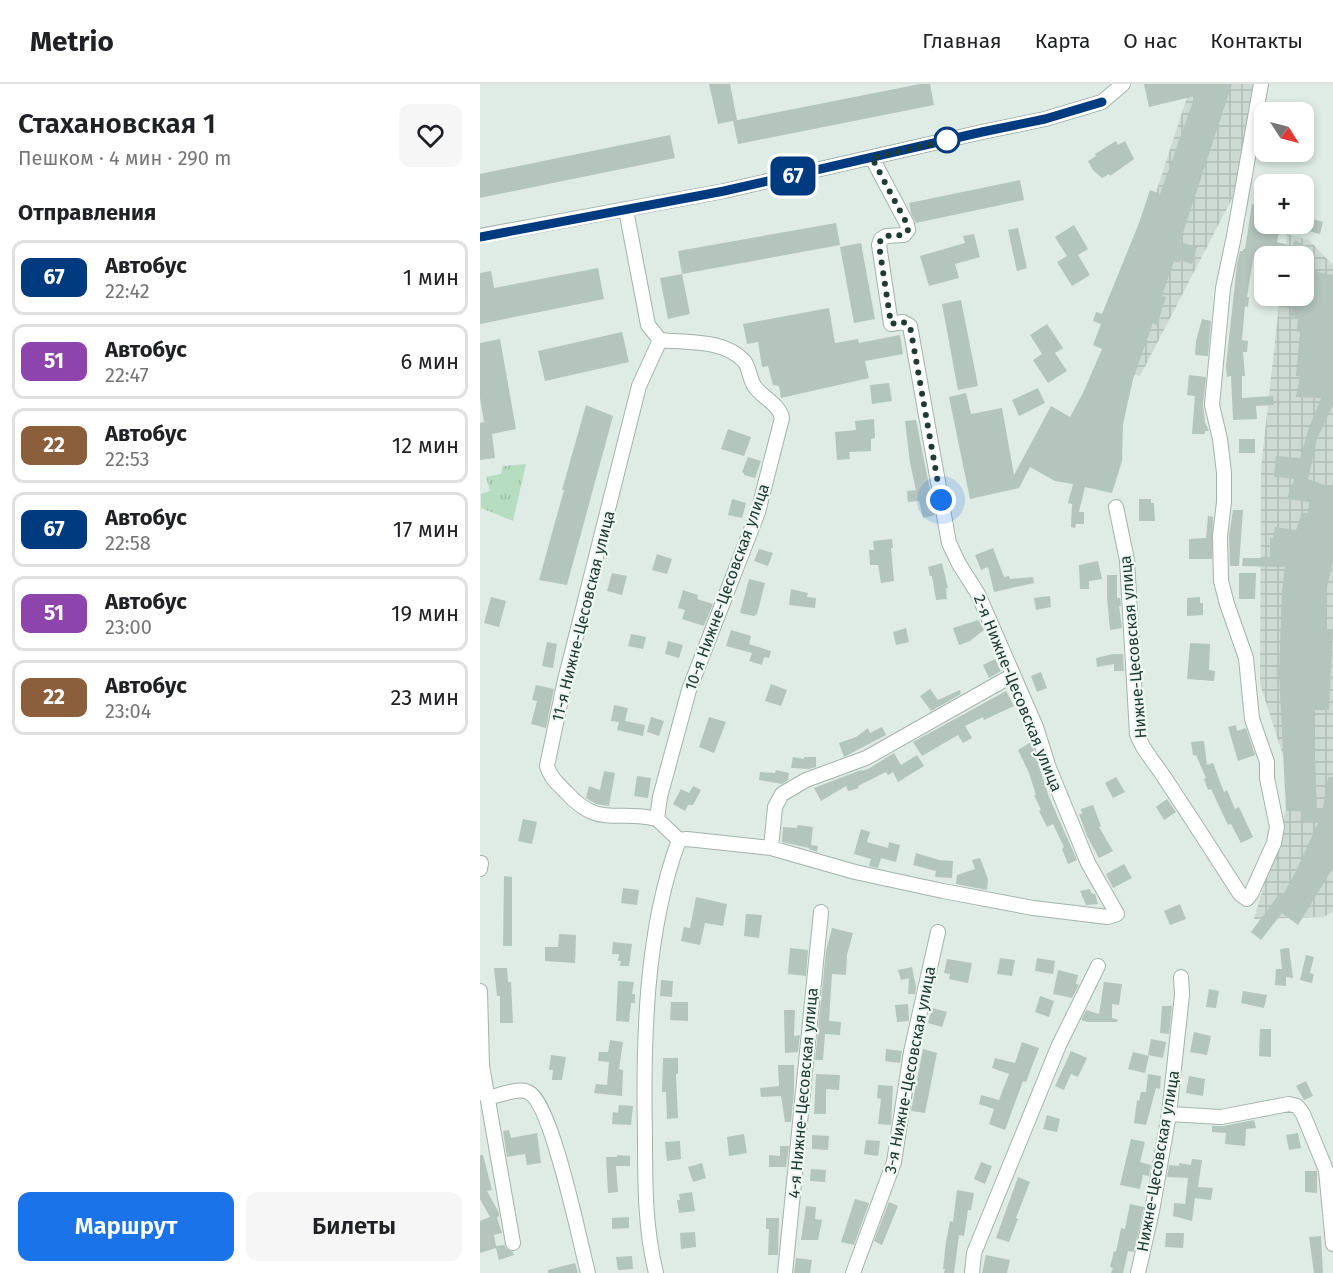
<!DOCTYPE html>
<html lang="ru">
<meta charset="utf-8">
<style>
:root{--surface:#fff;--page:#f6f6f6;--text:#202124;--muted:#757577;--line:#e0e0e0;--accent:#1a73e8}
body{margin:0;font-family:"Fira Sans",sans-serif;background:var(--page);color:var(--text);height:100vh;display:flex;flex-direction:column;font-size:22px;white-space:nowrap}
*{box-sizing:border-box;margin:0}
p{font-size:20px;color:var(--muted)}
.icon{flex:none;width:33px;height:33px;fill:none;stroke:currentColor;stroke-width:2;stroke-linecap:round;stroke-linejoin:round}
.map{position:relative;flex:1;overflow:hidden}
.sheet{display:flex;flex-direction:column;background:var(--surface);width:480px}
.sheet>*{flex:none}
.badge{padding:0 12px;border-radius:9px;font-size:21px;line-height:39px}
.needle{width:39px;rotate:126deg}
.tools{position:absolute;left:774px;top:18px;display:grid;gap:12px}
.tools a{display:grid;place-items:center;width:60px;height:60px;border-radius:12px;background:var(--surface);box-shadow:0 3px 9px #0003;font-size:30px}
.you{position:absolute;width:30px;height:30px;margin:-15px;border:4px solid #fff;border-radius:50%;background:#1a73e8;box-shadow:0 0 0 9px #1a73e833}
.map>.badge{position:absolute;translate:-50% -50%;box-shadow:0 0 0 3px #fff}
h2{padding:0 18px;font-size:22px;line-height:54px}
.round{display:grid;place-items:center;flex:none;width:63px;height:63px;border-radius:12px;background:var(--page)}
.overview{display:flex;align-items:center;justify-content:space-between;height:102px;padding:0 18px}
h1{font-size:28px;font-weight:600;line-height:45px}
.primary-button{display:flex;gap:12px;margin-top:auto;padding:12px 18px}
.primary-button a{flex:1;height:69px;border-radius:12px;background:var(--accent);color:#fff;font-size:24px;font-weight:600;line-height:69px;text-align:center}
.primary-button a+a{background:var(--page);color:var(--text)}
ul{padding:0;list-style:none}
li{display:flex;align-items:center;gap:18px;height:75px;margin:0 12px 9px;padding:0 6px;border:3px solid var(--line);border-radius:12px}
li div{flex:1}
li b{display:block;font-size:22px}
li em{font-style:normal}
li .badge{min-width:66px;font-weight:700;text-align:center}
header{display:flex;align-items:center;gap:36px;box-sizing:border-box;height:84px;padding:0 30px;background:var(--surface);border-bottom:2px solid var(--line)}
header strong{font-size:28px}
nav{display:flex;gap:33px;margin-inline-start:auto;font-size:21px}
main{display:flex;flex:1;min-height:0}
.map>svg:first-child{display:block}
.industrial{fill:url(#industrial-grid)}
.park{fill:url(#park-tufts)}
.building{fill:#b4c5be}
.lines{fill:none;stroke-linecap:round;stroke-linejoin:round}
.street-casing{stroke:#a2b3ac;stroke-width:16}
.street{stroke:#fff;stroke-width:14}
.line-casing{stroke:#fff;stroke-width:14}
.line{stroke:#003b80;stroke-width:9}
.walk{stroke:#203b33;stroke-width:6;stroke-dasharray:0 10.8}
.stop-dot{fill:#fff;stroke:#003b80;stroke-width:3}
.labels{text-anchor:middle;dominant-baseline:central;stroke-width:4.5;stroke-linejoin:round;paint-order:stroke}
.street-label{font-size:16px;fill:#203b33;stroke:#eff7f3}
</style>
<header>
<strong>Metrio</strong>
<nav><a>Главная</a><a>Карта</a><a>О нас</a><a>Контакты</a></nav>
</header>
<main>
<section class="sheet">
<div class="overview"><div><h1>Стахановская 1</h1><p>Пешком · 4 мин · 290 m</p></div><a class="round"><svg class="icon" aria-label="heart" viewBox="0 0 24 24"><path d="M12 20l-8-8c-3-5 5-10 8-4 3-6 11-1 8 4z"/></svg></a></div>
<h2>Отправления</h2>
<ul>
<li><span class="badge" style="background:#003b80;color:#fff">67</span><div><b>Автобус</b><p>22:42</p></div><em>1 мин</em></li>
<li><span class="badge" style="background:#8e44ad;color:#fff">51</span><div><b>Автобус</b><p>22:47</p></div><em>6 мин</em></li>
<li><span class="badge" style="background:#8b5e3c;color:#fff">22</span><div><b>Автобус</b><p>22:53</p></div><em>12 мин</em></li>
<li><span class="badge" style="background:#003b80;color:#fff">67</span><div><b>Автобус</b><p>22:58</p></div><em>17 мин</em></li>
<li><span class="badge" style="background:#8e44ad;color:#fff">51</span><div><b>Автобус</b><p>23:00</p></div><em>19 мин</em></li>
<li><span class="badge" style="background:#8b5e3c;color:#fff">22</span><div><b>Автобус</b><p>23:04</p></div><em>23 мин</em></li>
</ul>
<div class="primary-button"><a>Маршрут</a><a>Билеты</a></div>
</section>
<div class="map">
<svg width="853" height="1189" viewBox="0 0 853 1189">
<defs>
<pattern id="industrial-grid" width="8" height="8" patternUnits="userSpaceOnUse" patternTransform="scale(1.5)"><rect width="8" height="8" fill="#cddad4"/><path d="M0 4h8M4 0v8" fill="none" stroke="#b0bcb6"/></pattern>
<pattern id="park-tufts" width="24" height="20" patternUnits="userSpaceOnUse" patternTransform="scale(1.5)"><rect width="24" height="20" fill="#b7ddc0"/><path d="M3 7l-1-3M5 7V3M7 7l1-3M15 17l-1-3M17 17v-4M19 17l1-3" fill="none" stroke="#9dbfa5"/></pattern>
</defs>
<rect width="100%" height="100%" fill="#dfebe5"/>
<path class="industrial" d="M706 0H776L758 103 660 292 620 281 708 10Z
M807 150 829 156 853 181V828L843 833 774 835 813 702 780 600 781 384 800 212H824V172H805Z"/>
<path class="park" d="M46 380 33 437 1 424V410L10 407 6 393 21 390 23 382Z"/>
<path class="building" d="M229 0H250L257 36 238 40Z
M440 0H450L454 21 258 60 253 37Z
M664 0H752L700 158 717 163 712 180 700 176 699 179 694 177 682 212 686 213 677 241 673 239 653 295 643 340 642 377 632 409 605 403 599 428H604V440H596L595 444 591 443 592 420 588 419 593 400 575 397 550 383 539 404 490 415 469 313 486 309 491 330 522 324 534 391 571 322 590 333 603 309 622 265 613 261 621 240 613 237 616 228 622 230 659 139 670 106 680 110 715 12 669 23Z
M190 51 195 74 0 114V90Z
M636 57 638 61 645 57 654 75 630 92 629 90 622 94 613 86 608 77 616 72 615 70Z
M540 96 544 116 436 139 431 129 429 119Z
M772 120 784 123V136H780L799 147 797 158 812 162 815 156 831 165 835 185 837 186V188L853 191V321L837 355 828 395 853 404V478L847 503 845 546H853L849 626H833L837 724H843L848 693H853V784L818 841 802 829 781 856 771 848 800 809 803 811 817 785 838 739 820 737 823 728 806 725 799 590 802 507 805 483 762 482 763 474H790V454H793L795 443 816 446 822 429H828L829 418 807 415 814 395 794 393 796 372 820 374 830 341 841 314 816 313 820 292H816L820 248H817L818 233 811 232 812 225 807 224 808 216 815 217V212H824V172H783L781 178 773 175 767 213H769L768 223 765 222 762 256 768 257 767 268H763L765 292H762V314L793 312 794 321 776 322 777 335 753 336 751 292 747 293 746 282 757 180 760 167H763V165H765Z
M824 133 843 138 840 150 824 146Z
M356 139 360 161 202 190 198 167Z
M594 141 608 165 598 171 610 191 592 202 577 178 587 172 575 153Z
M538 144 547 184 537 187 528 146Z
M494 150 500 173 475 180 479 194 449 202 440 172 485 159 483 152Z
M381 159 395 235 374 239 360 163Z
M118 184 124 215 0 240V189L11 187 14 204Z
M202 190 210 230 188 235 180 194Z
M481 216 498 302 478 306 462 220Z
M349 224 355 259 378 255 379 259 420 251 423 270 385 277 389 294 301 314 299 302 293 301 288 282 282 283 278 258 267 260 263 240Z
M722 235 731 237 728 272 715 271 716 257Z
M567 240 583 264 575 269 587 287 568 299 553 276 562 270 550 251Z
M142 248 149 278 65 297 58 267Z
M20 255 36 345 12 350 15 374 0 376V339L4 338 0 314V259Z
M709 291 726 293 723 321 725 338 729 347H725V350H712L715 312 707 311Z
M409 299 412 317 392 320 390 301Z
M558 304 565 319 539 332 532 316Z
M106 321 133 332 87 501 59 496 84 406H82Z
M394 335 395 354 391 355V367L369 368 370 375 357 376 355 348 376 346 375 337Z
M436 336 455 431 443 434 439 417 428 418 427 407 436 406 430 379 425 337Z
M248 345 271 353 264 372 241 365Z
M759 355H775V369H759Z
M268 373 281 377 275 394 264 391V389L262 388Z
M252 415 266 419 262 434 248 431Z
M659 415H671V419H674L675 437H659Z
M753 426H763L759 482H750L749 452Z
M728 432 733 433 732 475H709V455L726 454Z
M412 455 413 464H411L414 497 401 499 398 481H390L389 466H394L393 457Z
M513 464 524 493 529 492 530 495 553 493 554 499 514 508 508 483 501 486 495 471Z
M279 465 293 469 288 482 274 477Z
M177 470 192 475 187 490 172 486Z
M618 477 622 495 609 497V505H600L599 481Z
M462 479 468 504H466L467 515 456 516 452 492H450L448 483Z
M132 489 147 492 142 511 127 507Z
M759 489H776L775 515H759Z
M627 491H637V514H640L641 522H639L642 544 630 546 627 513Z
M269 495 285 499 277 530 274 532 260 529Z
M311 505 328 509 327 513 336 514 335 524 309 521Z
M203 506 218 511 217 515 233 520 224 542 202 535 205 526 198 524Z
M570 512 571 523 556 526 554 514Z
M11 513 26 517 19 543 4 539Z
M720 513V519H723V531L707 532V514Z
M498 536 504 546 490 557 479 561 473 544Z
M426 544 429 558 416 561 413 548Z
M251 546 271 552 269 560 291 567 289 574 284 573 282 581 269 577 272 569 246 562Z
M151 550 166 553 163 565 148 562Z
M188 557 203 561 199 574 185 570Z
M67 558 77 560 73 584 62 582Z
M710 559 730 560 729 586 735 587 734 597 707 595Z
M633 570H643L644 587H634V580L617 583 616 574Z
M515 575 521 587 509 594 503 581Z
M561 588 567 604 557 608 551 592Z
M291 600 307 606 301 622 285 617Z
M56 601 74 605 66 644 51 640 57 617 52 616Z
M450 605 458 616 480 606 481 610 451 627 440 612Z
M526 607 534 622 504 636 503 633 485 642 492 654 483 659 478 651 442 672 433 658Z
M134 621 148 624 145 637 165 641 163 652 137 646 139 638 131 637Z
M171 633 184 637 179 652 167 648Z
M229 633 246 638 234 669 219 663Z
M756 641 757 647 766 644 775 671 758 677 748 643Z
M402 643 406 651 364 673 359 659 376 653 388 644 390 649Z
M724 657 727 681 733 679 744 708 747 706 755 725 759 723 773 753 761 759 751 740 748 741 731 705 728 706 724 695 726 694 716 671H713L711 658Z
M551 658 569 713 597 776 588 780 582 765 584 763 573 740 567 743 559 727 561 726 554 711H556L549 689 538 666Z
M414 669 421 681 437 671 444 682 418 698 413 688 408 691 406 688 378 702 379 704 368 707 366 702 341 717 334 704 381 686V687L388 685Z
M313 673 324 675V673H336V683L329 685 311 684Z
M296 686 309 689 308 696 302 700 279 696 280 688 295 689Z
M124 687 135 689 129 722 116 720 106 714 109 702 120 706Z
M157 692 171 694 168 714 154 712Z
M636 693 645 708 633 714 625 699Z
M213 702 221 706 213 721H208L205 727 193 720 201 705 209 709Z
M687 715 696 728 684 736 676 723Z
M613 721 621 742 619 743 633 767 619 774 607 752 599 730H602L601 725Z
M43 735 57 738 52 760 38 757Z
M318 741 333 743 331 761 338 762 337 768 329 765V764L302 758 303 743 317 744Z
M381 745 390 748 387 758 408 764 409 758 420 761 416 778 401 774 398 784 389 782 391 775 374 770Z
M436 769 459 776 473 777 472 794 455 793 456 787 433 781Z
M500 774 508 795 507 806 476 800 477 791 495 785 492 776Z
M644 780 652 794 633 804 626 790Z
M24 792 32 793V862H23Z
M143 804 159 806 157 821 141 819Z
M610 805 611 809 615 810 618 820 606 821 600 807Z
M216 813 247 820 243 842 225 839 220 861 201 857 204 843 210 844Z
M700 820 706 835 690 841 684 827Z
M266 830 282 831 279 854 264 852Z
M352 844 373 849 367 871 366 891 352 890 349 937 361 938 360 951 345 950 343 976H335L346 867Z
M79 850 96 851 95 879 65 877V863H78Z
M133 858 152 860 149 882H140L141 877H138L139 870H132Z
M310 864 328 866 326 892 308 890Z
M809 864 813 894 806 893V902L795 901 796 885H802L800 865Z
M826 871 834 873 830 889 834 890 832 899 820 896Z
M520 874 535 876 532 892 517 890Z
M557 874 575 877 573 890 555 887Z
M467 875 492 879 488 899 469 895 470 890 464 889Z
M432 883 436 903 435 910H428L429 894 421 896 418 886Z
M14 884H27L28 898H31L33 939H20V912H17Z
M578 886 598 891 596 900 599 901 592 914 573 910Z
M181 896 193 897 192 913 180 912Z
M138 897 154 898 152 910H155V919H151L149 938 136 937Z
M624 898 642 900 639 921 632 920V934L638 936 637 938H608L601 936 606 926 619 930Z
M729 905 739 907 736 924 726 923Z
M763 907 787 911 784 924 761 919Z
M560 912 574 917 569 933 555 928Z
M191 918H208V937L190 936Z
M428 920 429 937 417 938 415 921Z
M682 922H692L689 950 680 949Z
M452 924 467 928 462 943 448 939Z
M304 926H315L314 952 320 951 318 968 305 969Z
M780 945H791V973L779 972Z
M714 948 731 952 727 971 710 968Z
M671 955 686 958 683 974 668 971Z
M130 956 143 958 139 985 143 986 142 1012 114 1009 116 1000 127 1001 129 978 118 977 119 968H128Z
M542 958 559 964 546 998 543 997 525 1046 509 1040 514 1025 499 1020 501 1011 519 1016 529 990 512 984 515 974 535 979Z
M406 965 422 967 420 979 405 977Z
M443 965 457 969 445 1029 431 1027Z
M591 967 607 974 598 993 591 990 584 1006 575 1002Z
M653 968 669 972 665 989 648 985Z
M71 971 86 973 82 996H72L73 986H69Z
M183 974H198V990H196L198 1034 187 1035 186 1008H182Z
M298 981H314V1009L311 1038H305L301 1012 281 1013 280 1004 299 1002Z
M336 990 360 991 359 1006 346 1005V1030H334Z
M668 990 681 992 680 1005 676 1004 666 1041 654 1039 657 1016 659 1017 661 1008H666Z
M709 992 725 995 723 1012 706 1009Z
M826 997 833 1012 824 1016 816 1002Z
M398 1001 413 1002 411 1041 398 1040 401 1015 397 1014Z
M139 1021 153 1022 151 1041 132 1040 133 1028 138 1029Z
M567 1031 580 1035 577 1048 563 1045Z
M774 1036 776 1044 766 1045 765 1062 745 1060 746 1049 732 1048V1042H743Z
M29 1046 31 1054 57 1049 61 1079 47 1081 45 1070 27 1073 23 1047Z
M818 1049 821 1064 809 1066 806 1051Z
M264 1050 267 1069 249 1072 247 1053Z
M332 1051 349 1052 348 1066 332 1065Z
M651 1055 665 1058 660 1078 671 1081 669 1092 663 1091 660 1105 640 1101Z
M386 1056 400 1057 398 1072 384 1070Z
M200 1057 201 1075 187 1077 185 1058Z
M300 1062H309L306 1083H289V1071L300 1072Z
M0 1071H3L12 1106 7 1107 19 1129V1132L17 1134 22 1149 14 1151 16 1162 24 1161 27 1165 33 1168 34 1171 19 1176 16 1164 0 1169V1137L10 1133 0 1115Z
M137 1071 150 1072V1082H136L138 1108 128 1109 126 1073H137Z
M712 1075 722 1076 718 1103 733 1104 731 1116 715 1114 712 1137 693 1132 694 1119 705 1120 708 1094 687 1093 689 1081 699 1082V1079L711 1081Z
M501 1078 512 1082 505 1100 494 1095Z
M222 1079 226 1094 213 1098 208 1083Z
M331 1085 346 1086 345 1098 330 1097Z
M825 1087H837V1109L825 1108Z
M538 1093 550 1098 536 1134 538 1135 529 1158 516 1154Z
M477 1106 494 1109 491 1126H488L484 1152 479 1151 474 1189H464L465 1185H463L466 1158 470 1137 473 1138Z
M212 1108 215 1127 199 1129 197 1116H200L199 1110Z
M375 1115 389 1119 374 1161 361 1158Z
M409 1118 418 1122 402 1161 394 1157Z
M650 1120 664 1123 654 1168 648 1167 643 1189H631L633 1184 630 1183 634 1167 636 1168 641 1144 645 1145Z
M326 1122 336 1123 335 1135 342 1136 338 1156H321Z
M149 1133V1144L132 1145V1134Z
M286 1134H299L298 1171H288L289 1145H286Z
M215 1148 216 1163 201 1165 200 1149Z
M686 1149H704L703 1164 685 1163Z
M841 1152 843 1189H834L829 1153Z
M506 1171 530 1176 527 1189H502Z
M152 1172 153 1185 138 1186 136 1173Z
M316 1174 332 1176 330 1189H314Z
M95 1179 98 1189H68V1186Z"/>
<g class="lines">
<g class="street-casing">
<path id="street" d="M146 126 168 241 180 256C207 259 244 255 264 277 270 284 269 295 275 303 283 314 299 320 302 334L278 428 209 606 180 713 177 735 199 756
M0 152 244 107 502 48 565 35 622 18 643 0
M636 423 647 476 657 650C663 668 675 678 684 693 710 732 735 771 760 810L767 815 771 810 794 759 797 743 787 694V678L772 635 766 574 747 520 741 497 740 452 744 418V389L740 355 732 321 743 204 754 152 781 0
M177 735C137 725 119 745 86 708 78 700 70 693 67 682L85 596 159 302 180 256
M199 756 207 755 291 764 375 788 463 807 553 824 628 833 637 830 608 779 569 684 556 643 498 510 479 480 469 459 430 242 423 238 411 240 399 161 401 155 406 152 424 151 428 146 427 140 392 74
M291 764 295 723 302 710 326 696 386 674 533 591
M0 785 1 779
M0 907 2 982 33 1159
M7 1014C18 1012 38 1003 48 1008 72 1018 100 1159 108 1189
M689 1030 741 1033 809 1020 817 1022 823 1030 846 1086 853 1160
M176 1189C165 1145 165 1099 165 1053 163 958 165 847 199 756
M305 1189 341 828
M373 1189 414 1078 431 968 458 848
M492 1189 494 1169 579 961 618 882
M658 1189 672 1127 689 1030 702 911 701 893"/>
</g>
<use href="#street" class="street"/>
</g>
<g class="lines">
<g class="line-casing">
<path id="line" d="M0 153 244 107 502 48 565 35 622 18"/>
</g>
<use href="#line" class="line"/>
<path class="walk" d="M461 416 430 242 423 238 411 240 399 161 401 155 406 152 424 151 428 146 427 140 392 74 472 55 467 56"/>
</g>
<circle class="stop-dot" cx="467" cy="56" r="12"/>
<g class="labels">
<g class="street-label">
<text transform="translate(247 503) rotate(-70)">10-я Нижне-Цесовская улица</text>
<text transform="translate(103 532) rotate(-76)">11-я Нижне-Цесовская улица</text>
<text transform="translate(653 563) rotate(-95)">Нижне-Цесовская улица</text>
<text transform="translate(538 609) rotate(68)">2-я Нижне-Цесовская улица</text>
<text transform="translate(430 986) rotate(-79)">3-я Нижне-Цесовская улица</text>
<text transform="translate(323 1009) rotate(-85)">4-я Нижне-Цесовская улица</text>
<text transform="translate(678 1077) rotate(-80)">Нижне-Цесовская улица</text>
</g>
</g>
</svg>
<div class="tools">
<a><svg class="needle" viewBox="-14 -14 28 28"><path d="M0-13l5 13h-10z" fill="#e53935"/><path d="M0 13l5-13h-10z" fill="#757577"/></svg></a>
<a>+</a>
<a>−</a>
</div>
<div class="you" style="left:461px;top:416px"></div>
<b class="badge" style="left:313px;top:92px;background:#003b80;color:#fff">67</b>
</div>
</main>
